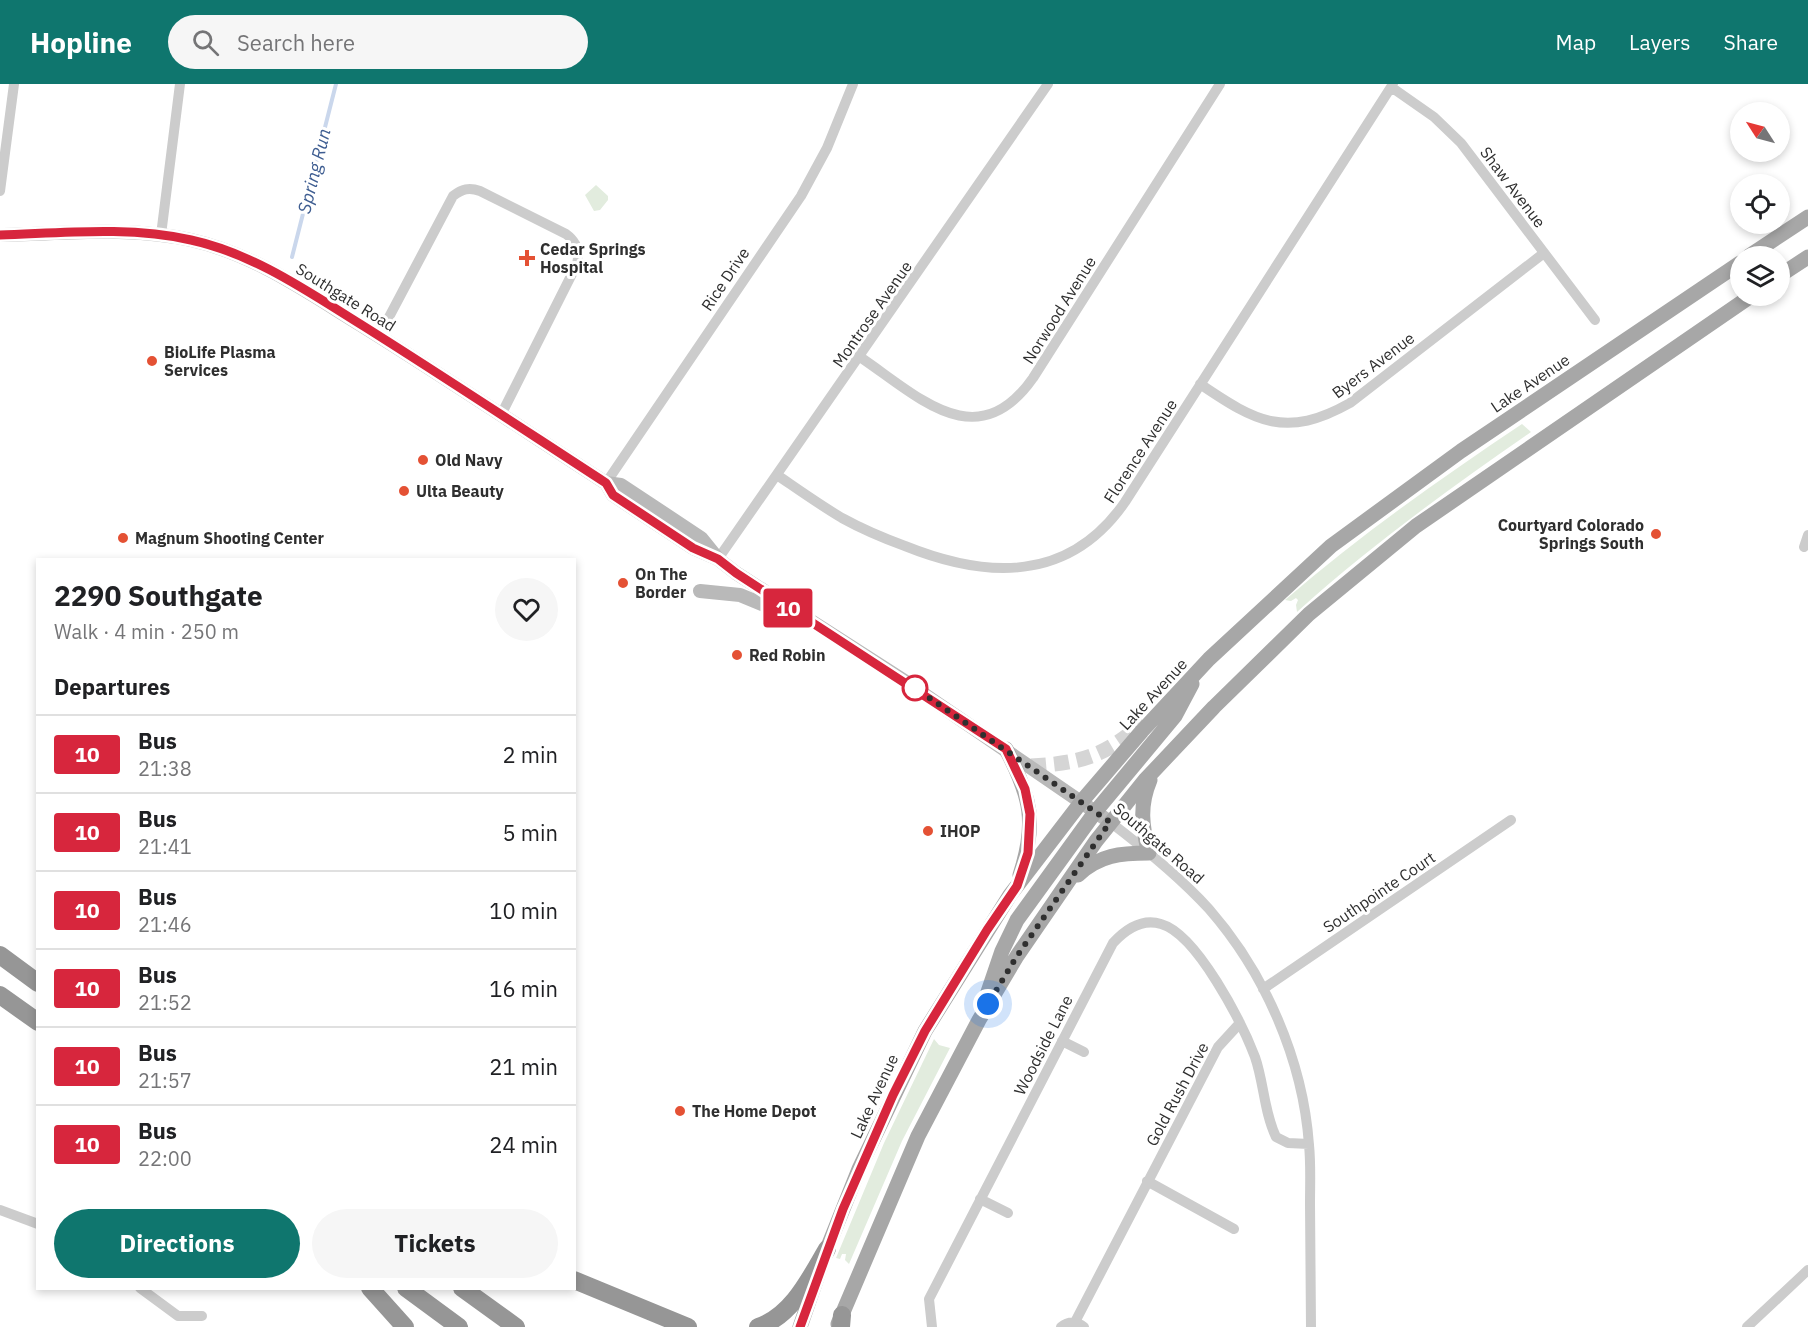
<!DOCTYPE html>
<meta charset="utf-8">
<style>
:root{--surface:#fff;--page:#f6f6f6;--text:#202124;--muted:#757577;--line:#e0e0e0;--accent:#0f766e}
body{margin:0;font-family:"IBM Plex Sans",sans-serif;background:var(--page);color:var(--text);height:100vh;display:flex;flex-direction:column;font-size:22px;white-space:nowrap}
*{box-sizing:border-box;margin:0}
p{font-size:20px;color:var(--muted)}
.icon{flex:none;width:33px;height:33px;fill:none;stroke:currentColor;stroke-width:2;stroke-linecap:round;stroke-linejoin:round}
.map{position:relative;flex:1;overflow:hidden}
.sheet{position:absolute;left:36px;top:474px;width:540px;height:732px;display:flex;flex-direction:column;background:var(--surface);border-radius:0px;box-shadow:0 3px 9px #0003}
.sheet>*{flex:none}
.badge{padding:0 12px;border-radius:4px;font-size:21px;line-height:39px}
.needle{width:39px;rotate:306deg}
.tools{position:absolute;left:1730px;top:18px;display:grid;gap:12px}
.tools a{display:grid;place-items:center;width:60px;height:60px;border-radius:50%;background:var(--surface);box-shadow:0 3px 9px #0003;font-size:30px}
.you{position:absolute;width:30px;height:30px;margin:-15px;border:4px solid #fff;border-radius:50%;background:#1a73e8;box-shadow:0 0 0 9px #1a73e833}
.map>.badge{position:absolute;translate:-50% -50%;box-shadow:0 0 0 3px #fff}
h2{padding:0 18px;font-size:22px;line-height:54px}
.round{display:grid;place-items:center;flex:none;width:63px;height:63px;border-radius:32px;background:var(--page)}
.head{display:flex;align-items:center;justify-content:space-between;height:102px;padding:0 18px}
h1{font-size:28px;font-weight:700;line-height:45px}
.primary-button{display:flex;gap:12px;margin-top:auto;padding:12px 18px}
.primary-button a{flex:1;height:69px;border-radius:36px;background:var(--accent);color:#fff;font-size:24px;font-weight:700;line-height:69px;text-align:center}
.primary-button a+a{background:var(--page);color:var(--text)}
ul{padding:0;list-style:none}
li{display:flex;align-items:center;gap:18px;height:78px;padding:0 18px;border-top:2px solid var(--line)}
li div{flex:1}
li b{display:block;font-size:22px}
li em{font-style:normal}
li .badge{min-width:66px;font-weight:700;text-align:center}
header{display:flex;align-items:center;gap:36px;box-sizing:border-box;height:84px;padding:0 30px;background:var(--accent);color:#fff}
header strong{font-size:28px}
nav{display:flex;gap:33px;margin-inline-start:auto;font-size:21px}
.search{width:420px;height:54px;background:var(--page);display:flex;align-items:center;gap:15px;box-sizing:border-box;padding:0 21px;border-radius:33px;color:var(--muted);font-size:22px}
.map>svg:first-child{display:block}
.green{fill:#e2ecde}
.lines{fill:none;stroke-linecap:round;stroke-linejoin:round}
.stream{stroke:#cad7ec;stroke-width:4}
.primary-tunnel{stroke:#d5d5d5;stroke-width:15;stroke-dasharray:15 8;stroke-linecap:butt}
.street{stroke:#ccc;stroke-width:10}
.secondary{stroke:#b9b9b9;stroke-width:14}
.primary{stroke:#a7a7a7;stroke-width:15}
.highway{stroke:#969696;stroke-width:18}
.line-casing{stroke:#fff;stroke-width:14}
.line{stroke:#d7263d;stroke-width:9}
.walk{stroke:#2f2f2f;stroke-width:6;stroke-dasharray:0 10.8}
.poi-dot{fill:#e45134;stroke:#fff;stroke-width:2}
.stop-dot{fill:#fff;stroke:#d7263d;stroke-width:3}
.labels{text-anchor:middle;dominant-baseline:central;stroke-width:6;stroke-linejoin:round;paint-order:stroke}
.street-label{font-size:16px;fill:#2f2f2f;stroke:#fff}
.poi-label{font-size:16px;font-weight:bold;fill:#2f2f2f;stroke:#fff;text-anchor:start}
.water-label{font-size:18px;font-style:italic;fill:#3e5d91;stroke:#fff}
</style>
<header>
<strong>Hopline</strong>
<div class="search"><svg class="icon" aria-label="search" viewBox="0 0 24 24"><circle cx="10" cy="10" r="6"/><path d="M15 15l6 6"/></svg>Search here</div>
<nav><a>Map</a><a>Layers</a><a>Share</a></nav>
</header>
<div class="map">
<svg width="1808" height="1243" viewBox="0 0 1808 1243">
<rect width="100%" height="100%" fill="#fff"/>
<path class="green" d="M596 101 608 112V116L600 126 594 127 585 111Z
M1522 340 1531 348C1450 404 1370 462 1297 528L1296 521 1298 516 1296 514 1291 517 1285 516C1360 451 1440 395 1522 340Z
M934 955 939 961 950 964 902 1057 849 1180 845 1176 846 1170H842L840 1175 836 1174 884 1059Z"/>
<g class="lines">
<path class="stream" d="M292 173 336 0"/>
<path class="primary-tunnel" d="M1031 682C1083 679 1105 672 1144 638"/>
<path class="street" d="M1391 3 1434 33 1461 59 1595 236
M0 107 14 0
M161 151 180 0
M379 252 453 112C462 105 469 103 480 107L566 150C577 158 580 167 577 180L501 331
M860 273C918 312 977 374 1033 294L1220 0
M1200 300C1256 338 1286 355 1350 319L1544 169
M777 391C799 406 820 421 842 434 862 445 883 454 905 462 987 495 1069 499 1125 418L1393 0
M606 399 801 112 827 64 853 0
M1804 463 1808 451
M718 475 1048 0
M1110 738C1144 764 1180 793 1209 825 1265 889 1303 976 1309 1061 1311 1080 1310 1100 1310 1120 1310 1161 1311 1202 1311 1243
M1263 905 1511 736
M1062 957 1084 968
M1147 1097 1234 1145
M980 1115 1008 1129
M0 1126 38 1140
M140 1204 178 1232H202
M1075 1238 1218 963 1240 939
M932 1243 929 1215 1113 859C1125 846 1142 834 1161 840 1197 850 1242 939 1255 973 1264 999 1264 1028 1276 1053L1288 1059 1309 1060
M1061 1243C1068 1237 1077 1237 1084 1243
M1747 1243 1808 1186"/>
<path class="secondary" d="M0 151C62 150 129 142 191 156 254 170 307 208 361 241 443 292 524 346 606 399L621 401 701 454 718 475 736 489 909 600 1110 738
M606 399 613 411 693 464 716 474
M700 507 740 511 786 530"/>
<path class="primary" d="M1749 172 1808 133
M1779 192 1808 173
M1006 665C1031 713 1037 739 1020 791
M1078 791C1099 771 1121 769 1149 769 1142 743 1139 722 1150 696
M988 908 1002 867 1017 836 1096 727 1175 632 1192 600
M838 1240 918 1052 979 936 1017 872 1096 757 1145 696 1214 623 1309 530 1416 442 1751 212
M800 1243 827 1165 859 1085 925 947 1010 811 1082 717 1142 647 1209 575 1331 462 1461 367 1740 179"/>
<path class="highway" d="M0 871 38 899
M0 911 38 938
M574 1196 688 1243
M370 1204 405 1243
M406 1204 459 1243
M462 1204 516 1243
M758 1243C792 1232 810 1194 827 1165
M841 1243 842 1231"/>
</g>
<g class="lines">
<g class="line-casing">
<path id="line" d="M0 151C62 149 129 142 191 156 255 170 310 209 365 243 446 294 526 347 606 399L613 411 693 464 718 475 736 489 1006 665 1025 705 1030 730 1028 769 1017 802 987 846 925 947 893 1011 843 1125 800 1243"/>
</g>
<use href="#line" class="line"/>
<path class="walk" d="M915 604 909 600 1110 738 1017 872 988 920"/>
</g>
<g class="poi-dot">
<path d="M524 165h6v6h6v6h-6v6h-6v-6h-6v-6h6z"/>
<circle cx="152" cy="277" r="6"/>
<circle cx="423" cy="376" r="6"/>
<circle cx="404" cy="407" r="6"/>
<circle cx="1656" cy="450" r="6"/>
<circle cx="123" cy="454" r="6"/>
<circle cx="623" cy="499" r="6"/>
<circle cx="737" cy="571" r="6"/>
<circle cx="928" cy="747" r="6"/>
<circle cx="680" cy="1027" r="6"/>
</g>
<circle class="stop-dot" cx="915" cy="604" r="12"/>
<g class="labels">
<g class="street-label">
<text transform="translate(1513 103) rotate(53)">Shaw Avenue</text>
<text transform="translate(725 195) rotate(-56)">Rice Drive</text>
<text transform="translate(346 213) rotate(32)">Southgate Road</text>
<text transform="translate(1059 226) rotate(-58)">Norwood Avenue</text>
<text transform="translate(872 230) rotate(-55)">Montrose Avenue</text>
<text transform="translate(1373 281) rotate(-37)">Byers Avenue</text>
<text transform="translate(1530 299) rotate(-34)">Lake Avenue</text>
<text transform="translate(1140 367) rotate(-57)">Florence Avenue</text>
<text transform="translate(1153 610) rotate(-47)">Lake Avenue</text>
<text transform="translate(1159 759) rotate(41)">Southgate Road</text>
<text transform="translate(1379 808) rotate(-34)">Southpointe Court</text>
<text transform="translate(1043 961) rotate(-63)">Woodside Lane</text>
<text transform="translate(1177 1010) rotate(-62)">Gold Rush Drive</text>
<text transform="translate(874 1012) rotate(-65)">Lake Avenue</text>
</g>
<g class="poi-label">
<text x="540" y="165">Cedar Springs<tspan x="540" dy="18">Hospital</tspan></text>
<text x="164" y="268">BioLife Plasma<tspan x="164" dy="18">Services</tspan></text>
<text x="435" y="376">Old Navy</text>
<text x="416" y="407">Ulta Beauty</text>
<text x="1644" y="441" text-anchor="end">Courtyard Colorado<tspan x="1644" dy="18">Springs South</tspan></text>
<text x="135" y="454">Magnum Shooting Center</text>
<text x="635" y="490">On The<tspan x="635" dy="18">Border</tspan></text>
<text x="749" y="571">Red Robin</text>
<text x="940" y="747">IHOP</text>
<text x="692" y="1027">The Home Depot</text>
</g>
<g class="water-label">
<text transform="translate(314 87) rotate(-76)">Spring Run</text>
</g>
</g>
</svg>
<div class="tools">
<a><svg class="needle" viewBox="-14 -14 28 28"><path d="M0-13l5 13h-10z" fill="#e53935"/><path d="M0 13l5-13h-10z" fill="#757577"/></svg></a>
<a><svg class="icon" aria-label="locate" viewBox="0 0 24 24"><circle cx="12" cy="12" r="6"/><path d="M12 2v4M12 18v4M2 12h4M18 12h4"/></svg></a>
<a><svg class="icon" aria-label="layers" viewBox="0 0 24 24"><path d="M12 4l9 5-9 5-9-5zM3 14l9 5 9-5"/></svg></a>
</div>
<div class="you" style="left:988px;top:920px"></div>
<b class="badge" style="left:788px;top:524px;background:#d7263d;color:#fff">10</b>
<section class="sheet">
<div class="head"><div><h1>2290 Southgate</h1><p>Walk · 4 min · 250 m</p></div><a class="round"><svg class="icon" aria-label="heart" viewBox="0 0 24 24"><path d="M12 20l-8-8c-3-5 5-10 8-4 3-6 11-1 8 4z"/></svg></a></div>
<h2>Departures</h2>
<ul>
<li><span class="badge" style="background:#d7263d;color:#fff">10</span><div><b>Bus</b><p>21:38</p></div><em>2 min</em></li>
<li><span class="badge" style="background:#d7263d;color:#fff">10</span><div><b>Bus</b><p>21:41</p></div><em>5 min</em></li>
<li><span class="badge" style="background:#d7263d;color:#fff">10</span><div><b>Bus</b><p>21:46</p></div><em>10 min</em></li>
<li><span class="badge" style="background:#d7263d;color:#fff">10</span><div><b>Bus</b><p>21:52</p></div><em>16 min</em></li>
<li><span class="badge" style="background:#d7263d;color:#fff">10</span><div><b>Bus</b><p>21:57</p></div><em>21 min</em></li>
<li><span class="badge" style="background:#d7263d;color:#fff">10</span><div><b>Bus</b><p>22:00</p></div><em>24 min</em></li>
</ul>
<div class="primary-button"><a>Directions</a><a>Tickets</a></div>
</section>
</div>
